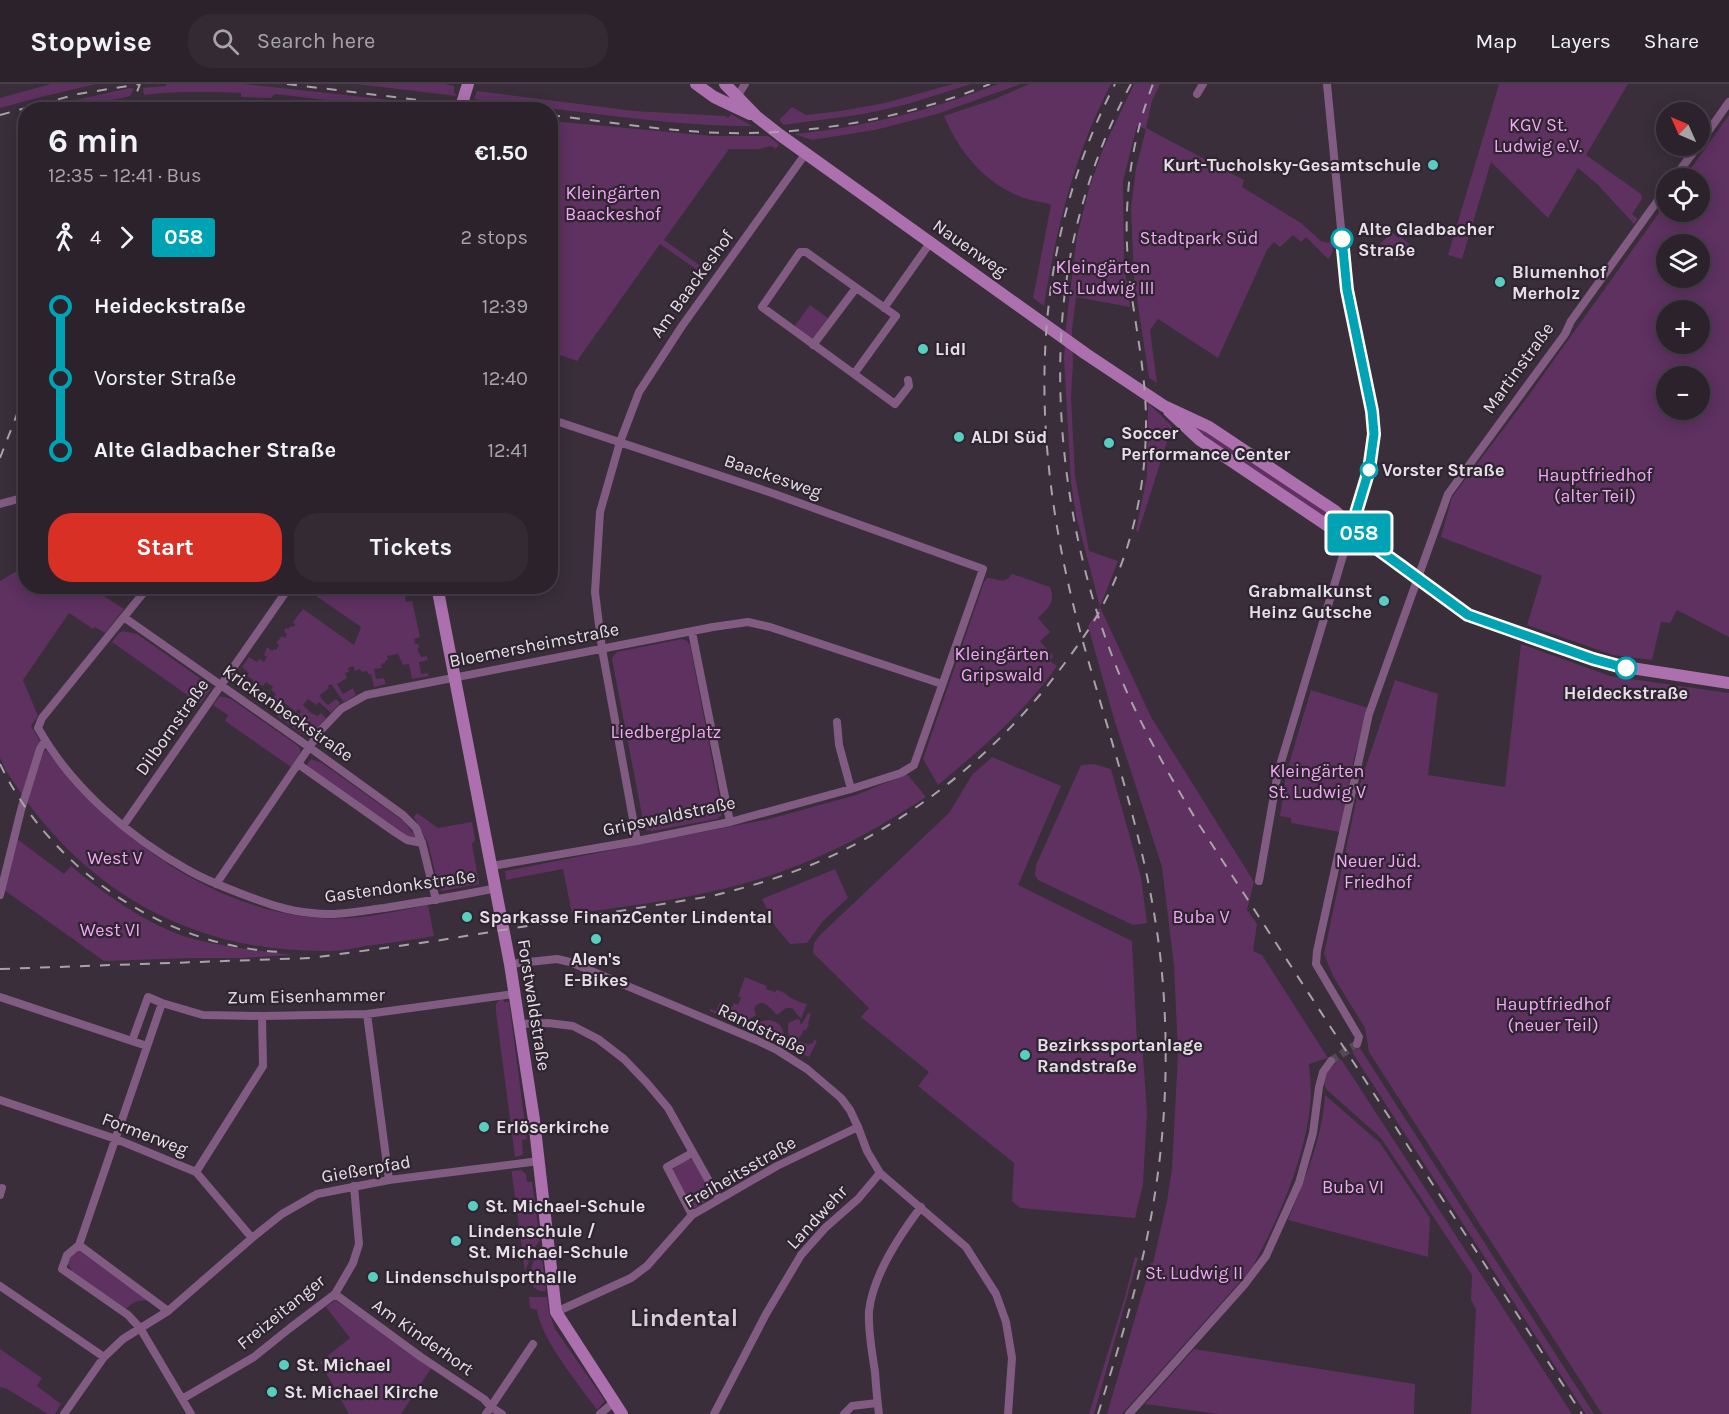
<!DOCTYPE html>
<meta charset="utf-8">
<style>
:root{--surface:#2b222c;--page:#332a34;--text:#f1f3f6;--muted:#a6a4a9;--line:#473f48;--accent:#d93025}
body{margin:0;font-family:Karla,sans-serif;background:var(--page);color:var(--text);height:100vh;display:flex;flex-direction:column;font-size:22px;white-space:nowrap}
*{box-sizing:border-box;margin:0}
p{font-size:20px;color:var(--muted)}
.icon{flex:none;width:33px;height:33px;fill:none;stroke:currentColor;stroke-width:2;stroke-linecap:round;stroke-linejoin:round}
.map{position:relative;flex:1;overflow:hidden}
.details{position:absolute;left:18px;top:18px;width:540px;height:492px;display:flex;flex-direction:column;background:var(--surface);border-radius:24px;box-shadow:0 3px 15px #0003,0 0 0 2px var(--line)}
.details>*{flex:none}
.badge{padding:0 12px;border-radius:4px;font-size:21px;line-height:39px}
.needle{width:39px;rotate:315deg}
.fabs{position:absolute;left:1656px;top:18px;display:grid;gap:12px}
.fabs a{display:grid;place-items:center;width:54px;height:54px;border-radius:50%;background:var(--surface);box-shadow:0 3px 15px #0003,0 0 0 2px var(--line);font-size:30px}
.map>.badge{position:absolute;translate:-50% -50%;box-shadow:0 0 0 3px #fff}
.legs{display:flex;align-items:center;gap:9px;height:66px;padding:0 30px;font-size:20px}
.legs p{margin-inline-start:auto}
.summary{display:flex;align-items:center;justify-content:space-between;height:102px;padding:0 30px}
h1{font-size:33px;font-weight:700;line-height:45px}
.cta{display:flex;gap:12px;margin-top:auto;padding:12px 30px}
.cta a{flex:1;height:69px;border-radius:24px;background:var(--accent);color:#fff;font-size:24px;font-weight:700;line-height:69px;text-align:center}
.cta a+a{background:var(--page);color:var(--text)}
ul{padding:0 30px;list-style:none}
li{display:flex;align-items:center;gap:21px;height:72px;font-size:22px}
li i{display:grid;place-items:center;width:9px;height:100%;margin:0 8px;background:currentColor}
li i::after{content:'';width:15px;height:15px;margin:-8px;border:4px solid;border-radius:50%;background:var(--surface)}
li p{margin-inline-start:auto}
li:first-child i{background:linear-gradient(#0000 50%,currentColor 0)}
li:last-child i{background:linear-gradient(currentColor 50%,#0000 0)}
header{display:flex;align-items:center;gap:36px;box-sizing:border-box;height:84px;padding:0 30px;background:var(--surface);border-bottom:2px solid var(--line)}
header strong{font-size:28px}
nav{display:flex;gap:33px;margin-inline-start:auto;font-size:21px}
.search{width:420px;height:54px;background:var(--page);display:flex;align-items:center;gap:15px;box-sizing:border-box;padding:0 21px;border-radius:24px;color:var(--muted);font-size:22px}
.map>svg:first-child{display:block}
.green{fill:#5e3160;fill-rule:evenodd}
.lines{fill:none;stroke-linecap:round;stroke-linejoin:round}
.street-tunnel{stroke:#534954;stroke-width:8;stroke-dasharray:8 4;stroke-linecap:butt}
.street{stroke:#815b82;stroke-width:8}
.secondary{stroke:#ac70af;stroke-width:12}
.rail{stroke:#aaa1aa;stroke-width:2;stroke-dasharray:10 10;stroke-linecap:butt}
.line-1-casing{stroke:#fff;stroke-width:14}
.line-1{stroke:#00a3b4;stroke-width:9}
.poi-dot{fill:#58cec0;stroke:#2f2530;stroke-width:2}
.stop-1-dot{fill:#fff;stroke:#00a3b4;stroke-width:3}
.labels{text-anchor:middle;dominant-baseline:central;stroke-width:4.5;stroke-linejoin:round;paint-order:stroke}
.park-label{font-size:18px;fill:#f4a7f8;stroke:#2f2530}
.poi-label{font-size:18px;font-weight:bold;fill:#e7dfe7;stroke:#2f2530;text-anchor:start}
.stop-label{font-size:18px;font-weight:bold;fill:#e7dfe7;stroke:#2f2530;text-anchor:start}
.street-label{font-size:18px;fill:#e7dfe7;stroke:#2f2530}
.district-label{font-size:24px;font-weight:bold;fill:#daccda;stroke:#2f2530}
</style>
<header>
<strong>Stopwise</strong>
<div class="search"><svg class="icon" aria-label="search" viewBox="0 0 24 24"><circle cx="10" cy="10" r="6"/><path d="M15 15l6 6"/></svg>Search here</div>
<nav><a>Map</a><a>Layers</a><a>Share</a></nav>
</header>
<div class="map">
<svg width="1729" height="1330" viewBox="0 0 1729 1330">
<rect width="100%" height="100%" fill="#392e3a"/>
<path class="green" d="M51 0H96L41 13 0 24V14Z
M166 0H244L454 23 449 25H402L275 10 271 14 241 13V9C208 8 177 7 144 11L143 4 166 2Z
M356 0H445L454 2V8L457 12Z
M953 0H971L908 20 864 30 784 41 779 36 792 23 806 31 840 27 885 19Z
M998 0H1021L937 30 875 46 812 56 794 50C865 43 932 26 998 0Z
M1029 0H1111C1075 69 1056 145 1044 222L1033 214 1051 121C1043 118 1033 117 1024 114 986 101 959 68 944 32L995 15Z
M1134 0H1160L1152 17 1146 44 1244 96 1242 103 1301 139 1321 157 1328 159 1333 155C1333 164 1334 169 1328 175L1306 153 1301 158 1293 151 1280 163 1274 158 1267 166 1218 274 1158 235 1150 246 1157 299 1149 294 1134 195 1131 124 1136 84 1146 45 1137 42 1123 97 1124 179 1130 223 1076 213 1072 246 1073 278 1071 313 1075 392 1089 467 1118 477 1100 523 1151 633 1254 798 1247 826 1257 840 1253 867 1262 871 1328 974 1309 980C1310 994 1312 1008 1310 1022 1305 1074 1279 1134 1254 1180L1255 1181 1122 1330H1107L1151 1179H1153L1167 1117 1172 1085 1178 969 1174 882 1162 783 1114 635 1088 542 1100 523 1076 431 1071 398 1064 275 1066 242 1077 152 1089 105 1103 65Z
M1499 0H1628L1586 71 1641 110 1642 115 1632 130 1638 135 1634 140 1598 101 1578 84 1548 134 1491 78 1462 175 1448 171Z
M130 4 134 5 130 12 123 14 54 25H35Z
M477 7 634 27 725 32 728 34 731 30 752 42C665 42 575 26 488 17L474 15Z
M1729 31V553L1677 526 1670 539 1661 538 1652 576 1613 571 1527 541 1542 492 1441 453 1452 413 1526 315 1666 119V128H1700V94H1684ZM1700 160V194H1666V160ZM1700 226V260H1666V226ZM1700 292V326H1666V292Z
M551 37 712 52H768L779 60 776 65 771 62 759 65H729L664 156 709 188 706 192 660 160 577 277 551 268Z
M1392 148 1398 154 1400 152 1410 161 1396 177 1379 161Z
M810 221 828 234 814 254 811 255 794 243Z
M1148 319 1172 342 1138 449 1136 446 1147 392Z
M1195 340 1334 431 1345 443 1342 445 1194 347Z
M25 482 26 502 108 503 105 507 110 511 102 505 99 509 124 525 105 549 95 543 93 545 69 529 23 596 38 632 31 642 41 659 24 714 5 685 0 674V497Z
M1012 490 1050 503C1056 518 1048 524 1038 534L1050 548 1040 557 1053 572 1050 577 1057 582C1024 629 981 665 938 701L923 675 984 498 987 494C999 494 1003 502 1012 490Z
M308 503 316 507 319 503H399L395 505 396 511 404 509 406 518 412 517 420 553 414 555 415 560H418L419 564 417 565 421 573 427 572 428 576 419 578 421 590 428 589 429 592 412 595 409 580 403 581 398 570 387 572 388 576 385 577V579L381 580 382 584 374 585 376 595 384 594 386 600 374 603 371 590H368L367 587 362 588 360 585 355 587 353 582 348 584 349 588 345 589 347 594 337 600 343 610 353 604 356 611 344 618 331 600 328 602 329 604 320 611 321 614 328 621 336 615 340 619 331 629 319 618 316 621 308 615 303 621 311 629 318 632 321 629 326 634 314 649 304 651 277 632 278 629 283 633 285 631 293 636 298 629 300 630 301 627 298 625 296 628 282 617 279 621 272 615 276 610 271 606 273 603 266 598 263 602 259 600 258 601 253 598V596L247 592 249 589 242 583 249 573 257 578 260 575 264 578 267 573 264 571 267 563 272 567 274 565 276 566 279 561 276 559 282 552 285 554 287 550 284 547 286 544 288 545 291 542 293 543 295 541 293 538 303 525 354 561 361 543 306 505Z
M123 547 137 550 207 599 210 606 200 620 112 558 119 549Z
M682 555 687 557 690 561 722 727 721 732 717 735 652 747 646 746 644 742 612 575 614 571 617 568Z
M1521 560 1610 592 1729 609V1330H1602L1369 968 1365 944 1333 892 1324 870 1359 703 1395 596 1438 610 1428 691 1505 703Z
M1311 606 1368 624 1354 674 1340 748 1291 739V734L1280 732 1286 690Z
M220 612 231 615 297 661 300 664V669L291 683 225 637 228 631 213 621Z
M44 666 47 667C110 750 212 827 320 834 356 837 392 828 428 821L434 852C412 856 389 859 366 862 355 864 342 867 330 867 205 869 102 819 27 718Z
M992 673 1061 702 1018 801 1132 857 1137 959H1142L1147 1028 1143 1100 1135 1134 1020 1124 1012 1117 1014 1079 918 1002 929 988 861 933 869 924 813 869 814 859 820 851 949 729 972 691Z
M311 675 322 679 402 736 415 751 416 755H411L306 682Z
M1094 680 1111 685 1141 793 1147 839 1133 841 1038 796 1035 791 1036 781 1081 681Z
M907 690 926 713C905 726 884 740 863 751 837 765 810 777 783 787 716 812 643 820 572 830L563 785 506 796 505 787 769 735 856 711Z
M417 729 438 744 472 738 475 756 472 760 479 800 442 807 438 800 428 759 414 733Z
M17 755 64 790 71 782C107 812 155 847 202 857 232 864 263 867 293 871L243 874H194L104 877 4 806Z
M835 785 848 814 823 837 807 859 790 860 775 842 762 815Z
M745 893 767 902 766 905 775 908 777 906C786 908 790 915 798 917 801 919 804 919 807 920L801 935 792 924H786L777 931C770 924 762 912 754 924L756 931 741 940 710 927V925L716 927 720 918 732 923 734 919 738 921 741 914 738 912Z
M503 915 504 918H509L527 1055 522 1056 523 1071 515 1073 496 928V920L499 916Z
M808 929 811 930 808 939 809 940 806 946H803L801 952H800L798 957 809 961 810 959 812 960 814 956 817 957 809 973 789 964 788 939 797 935 800 936V939L802 940Z
M770 936C784 939 784 949 786 962L746 943 748 939Z
M1360 964 1594 1330H1586L1352 968Z
M1341 975 1572 1330H1471L1476 1225 1471 1216 1472 1191 1381 1054 1326 1005C1320 993 1332 982 1341 975Z
M1325 1011 1380 1059 1430 1134 1428 1173 1288 1136C1305 1095 1322 1056 1325 1011Z
M688 1074 693 1076 712 1109 710 1114 695 1124H692L672 1086Z
M521 1086 526 1090 527 1098H532L540 1156 535 1163 525 1187 512 1091V1087Z
M541 1165 546 1207C523 1210 530 1175 541 1165Z
M76 1166H79L152 1217C140 1216 134 1216 126 1225L72 1188 68 1179 70 1173Z
M1135 1173 1138 1174 1094 1330H1089L1125 1213Z
M529 1213H547L549 1228 555 1245 605 1317 597 1326C578 1299 542 1257 537 1226L530 1224Z
M335 1216 432 1283 401 1330H349L320 1278 350 1254 326 1223Z
M0 1265 42 1294 37 1302 61 1320 55 1330H48L7 1305 0 1303Z
M1194 1265 1415 1300 1414 1330H1218L1145 1320Z"/>
<g class="lines">
<path class="street-tunnel" d="M1331 977 1357 960"/>
<path class="street" d="M1197 10 1203 0
M735 16 745 0
M1700 59 1729 18
M1674 94 1698 62
M884 224 930 159
M813 261 856 204
M854 290 762 223 800 168H806L896 232 854 290 895 320 909 302 908 296
M0 420 26 413
M149 502 42 634 38 644C71 703 130 754 188 786 205 796 224 803 242 810 265 819 287 827 312 829 336 832 360 827 384 824 421 818 459 812 496 804
M125 534 309 663 403 731 416 744 422 759 436 816
M692 548 730 738
M837 638 839 661 851 705
M298 680 396 749 407 756 422 759
M123 742 290 502
M637 757 602 565 595 508 600 428 620 358 639 308 682 242 806 69
M492 782 637 757 730 738 851 705 901 689 914 681 983 485 769 408 550 335
M1259 797 1278 688 1366 395 1373 360 1372 327 1347 206 1327 0
M216 800 321 646 341 625 366 611 713 543 748 538 770 543 942 600
M0 811 21 726 40 665 45 657
M510 880 557 875 570 878 756 956 777 966 807 985 841 1014 850 1026 858 1043 867 1067 880 1089 966 1163 996 1210 1006 1238 1012 1274 1008 1330
M0 913 147 962
M367 930 389 1096
M518 940 548 939 573 942 598 955 624 975 647 999 668 1024 719 1115
M132 957 148 913 162 919 203 931 262 932 367 930 514 910
M1357 960 1359 953 1316 880 1317 867 1369 630 1448 410 1565 250 1571 237 1666 105
M0 1016 116 1055 196 1088 252 1154
M196 1088 263 982 262 932
M0 1111 2 1104
M692 1131 667 1083 692 1069
M79 1161 162 919
M0 1202 104 1273
M335 1210 421 1273 484 1315 491 1323 502 1330
M168 1227 79 1161 67 1171 62 1185 128 1231 140 1244 191 1330
M556 1228 631 1194 647 1182 692 1131 777 1082 858 1043
M182 1315 254 1273 290 1244 335 1210 353 1179 359 1160 354 1102
M64 1330 104 1273 123 1255 168 1227 252 1154 282 1130 317 1110 389 1096 539 1077
M486 1330 533 1260
M600 1330 614 1318
M714 1330 766 1230 801 1171 825 1144 858 1115 880 1089
M844 1330 852 1322 877 1319
M879 1330C877 1316 876 1302 875 1288 872 1268 868 1247 869 1227 873 1191 899 1152 921 1123
M1129 1330 1244 1201 1266 1172 1299 1099 1313 1049 1319 1003 1323 988 1331 977"/>
<path class="secondary" d="M696 0 714 13 750 30
M725 0 757 33 780 51 1086 270 1164 322 1209 343 1335 427 1375 463 1402 481 1464 529 1612 581 1729 599
M460 26 468 0
M1169 327 1200 356 1331 444 1365 459
M437 502 510 880 534 1036 556 1228 622 1330"/>
<path class="rail" d="M287 0 500 26
M1131 0C1110 39 1094 79 1082 122 1042 262 1060 434 1111 569 1133 629 1165 684 1198 739L1582 1330
M492 20 540 26
M130 26 140 0
M0 31 78 10 140 0
M550 31C608 38 665 47 723 49 814 51 906 34 990 0
M0 374 26 307
M0 680C51 786 166 864 284 868
M0 885 311 874 435 857 712 812C757 801 802 787 844 766 933 721 1009 656 1067 576 1081 557 1094 539 1104 519 1133 464 1146 400 1146 338 1146 291 1136 246 1130 199 1122 131 1128 64 1153 0
M1098 1330C1114 1278 1131 1225 1143 1172 1165 1076 1171 977 1161 879 1149 765 1110 657 1080 547 1030 361 1025 175 1115 0"/>
</g>
<g class="lines">
<g class="line-1-casing">
<path id="line-1" d="M1342 155 1347 206 1372 327 1374 350 1369 386 1352 442 1375 463 1468 531 1593 575 1626 584"/>
</g>
<use href="#line-1" class="line-1"/>
</g>
<g class="poi-dot">
<circle cx="1433" cy="81" r="6"/>
<circle cx="1500" cy="198" r="6"/>
<circle cx="923" cy="265" r="6"/>
<circle cx="959" cy="353" r="6"/>
<circle cx="1109" cy="359" r="6"/>
<circle cx="1384" cy="517" r="6"/>
<circle cx="467" cy="833" r="6"/>
<circle cx="596" cy="855" r="6"/>
<circle cx="1025" cy="971" r="6"/>
<circle cx="484" cy="1043" r="6"/>
<circle cx="473" cy="1122" r="6"/>
<circle cx="456" cy="1157" r="6"/>
<circle cx="373" cy="1193" r="6"/>
<circle cx="284" cy="1281" r="6"/>
<circle cx="272" cy="1308" r="6"/>
</g>
<g class="stop-1-dot">
<circle cx="1342" cy="155" r="10"/>
<circle cx="1369" cy="386" r="8"/>
<circle cx="1626" cy="584" r="10"/>
</g>
<g class="labels">
<g class="park-label">
<text x="1538" y="41">KGV St.<tspan x="1538" dy="21">Ludwig e.V.</tspan></text>
<text x="613" y="109">Kleingärten<tspan x="613" dy="21">Baackeshof</tspan></text>
<text x="1199" y="154">Stadtpark Süd</text>
<text x="1103" y="183">Kleingärten<tspan x="1103" dy="21">St. Ludwig III</tspan></text>
<text x="1595" y="391">Hauptfriedhof<tspan x="1595" dy="21">(alter Teil)</tspan></text>
<text x="1002" y="570">Kleingärten<tspan x="1002" dy="21">Gripswald</tspan></text>
<text x="666" y="648">Liedbergplatz</text>
<text x="1317" y="687">Kleingärten<tspan x="1317" dy="21">St. Ludwig V</tspan></text>
<text x="115" y="774">West V</text>
<text x="1378" y="777">Neuer Jüd.<tspan x="1378" dy="21">Friedhof</tspan></text>
<text x="1201" y="833">Buba V</text>
<text x="110" y="846">West VI</text>
<text x="1553" y="920">Hauptfriedhof<tspan x="1553" dy="21">(neuer Teil)</tspan></text>
<text x="1353" y="1103">Buba VI</text>
<text x="1194" y="1189">St. Ludwig II</text>
</g>
<g class="poi-label">
<text x="1421" y="81" text-anchor="end">Kurt-Tucholsky-Gesamtschule</text>
<text x="1512" y="188">Blumenhof<tspan x="1512" dy="21">Merholz</tspan></text>
<text x="935" y="265">Lidl</text>
<text x="1121" y="349">Soccer<tspan x="1121" dy="21">Performance Center</tspan></text>
<text x="971" y="353">ALDI Süd</text>
<text x="1372" y="507" text-anchor="end">Grabmalkunst<tspan x="1372" dy="21">Heinz Gutsche</tspan></text>
<text x="479" y="833">Sparkasse FinanzCenter Lindental</text>
<text x="596" y="875" text-anchor="middle">Alen's<tspan x="596" dy="21">E-Bikes</tspan></text>
<text x="1037" y="961">Bezirkssportanlage<tspan x="1037" dy="21">Randstraße</tspan></text>
<text x="496" y="1043">Erlöserkirche</text>
<text x="485" y="1122">St. Michael-Schule</text>
<text x="468" y="1147">Lindenschule /<tspan x="468" dy="21">St. Michael-Schule</tspan></text>
<text x="385" y="1193">Lindenschulsporthalle</text>
<text x="296" y="1281">St. Michael</text>
<text x="284" y="1308">St. Michael Kirche</text>
</g>
<g class="stop-label">
<text x="1358" y="145">Alte Gladbacher<tspan x="1358" dy="21">Straße</tspan></text>
<text x="1382" y="386">Vorster Straße</text>
<text x="1626" y="609" text-anchor="middle">Heideckstraße</text>
</g>
<g class="street-label">
<text transform="translate(970 164) rotate(35)">Nauenweg</text>
<text transform="translate(692 200) rotate(-54)">Am Baackeshof</text>
<text transform="translate(1518 284) rotate(-54)">Martinstraße</text>
<text transform="translate(773 392) rotate(19)">Baackesweg</text>
<text transform="translate(534 561) rotate(-11)">Bloemersheimstraße</text>
<text transform="translate(288 629) rotate(35)">Krickenbeckstraße</text>
<text transform="translate(172 643) rotate(-55)">Dilbornstraße</text>
<text transform="translate(669 732) rotate(-12)">Gripswaldstraße</text>
<text transform="translate(400 802) rotate(-8)">Gastendonkstraße</text>
<text transform="translate(306 912) rotate(-1)">Zum Eisenhammer</text>
<text transform="translate(534 921) rotate(81)">Forstwaldstraße</text>
<text transform="translate(762 945) rotate(26)">Randstraße</text>
<text transform="translate(145 1050) rotate(21)">Formerweg</text>
<text transform="translate(366 1085) rotate(-10)">Gießerpfad</text>
<text transform="translate(740 1088) rotate(-30)">Freiheitsstraße</text>
<text transform="translate(817 1133) rotate(-47)">Landwehr</text>
<text transform="translate(281 1228) rotate(-39)">Freizeitanger</text>
<text transform="translate(423 1253) rotate(35)">Am Kinderhort</text>
</g>
<g class="district-label">
<text x="684" y="1234">Lindental</text>
</g>
</g>
</svg>
<div class="fabs">
<a><svg class="needle" viewBox="-14 -14 28 28"><path d="M0-13l5 13h-10z" fill="#e53935"/><path d="M0 13l5-13h-10z" fill="#a6a4a9"/></svg></a>
<a><svg class="icon" aria-label="locate" viewBox="0 0 24 24"><circle cx="12" cy="12" r="6"/><path d="M12 2v4M12 18v4M2 12h4M18 12h4"/></svg></a>
<a><svg class="icon" aria-label="layers" viewBox="0 0 24 24"><path d="M12 4l9 5-9 5-9-5zM3 14l9 5 9-5"/></svg></a>
<a>+</a>
<a>−</a>
</div>
<b class="badge" style="left:1359px;top:449px;background:#00a3b4;color:#fff">058</b>
<section class="details">
<div class="summary"><div><h1>6 min</h1><p>12:35 – 12:41 · Bus</p></div><b>€1.50</b></div>
<div class="legs"><svg class="icon" aria-label="walk" viewBox="0 0 24 24"><circle cx="13" cy="4" r="2"/><path d="M13 8l-2 6 4 7M11 14l-3 7M7 12l3-4h3l4 4"/></svg>4<svg class="icon" aria-label="forward" viewBox="0 0 24 24"><path d="M9 5l7 7-7 7"/></svg><b class="badge" style="background:#00a3b4;color:#fff">058</b><p>2 stops</p></div>
<ul>
<li><i style="color:#00a3b4"></i><b>Heideckstraße</b><p>12:39</p></li>
<li><i style="color:#00a3b4"></i><span>Vorster Straße</span><p>12:40</p></li>
<li><i style="color:#00a3b4"></i><b>Alte Gladbacher Straße</b><p>12:41</p></li>
</ul>
<div class="cta"><a>Start</a><a>Tickets</a></div>
</section>
</div>
